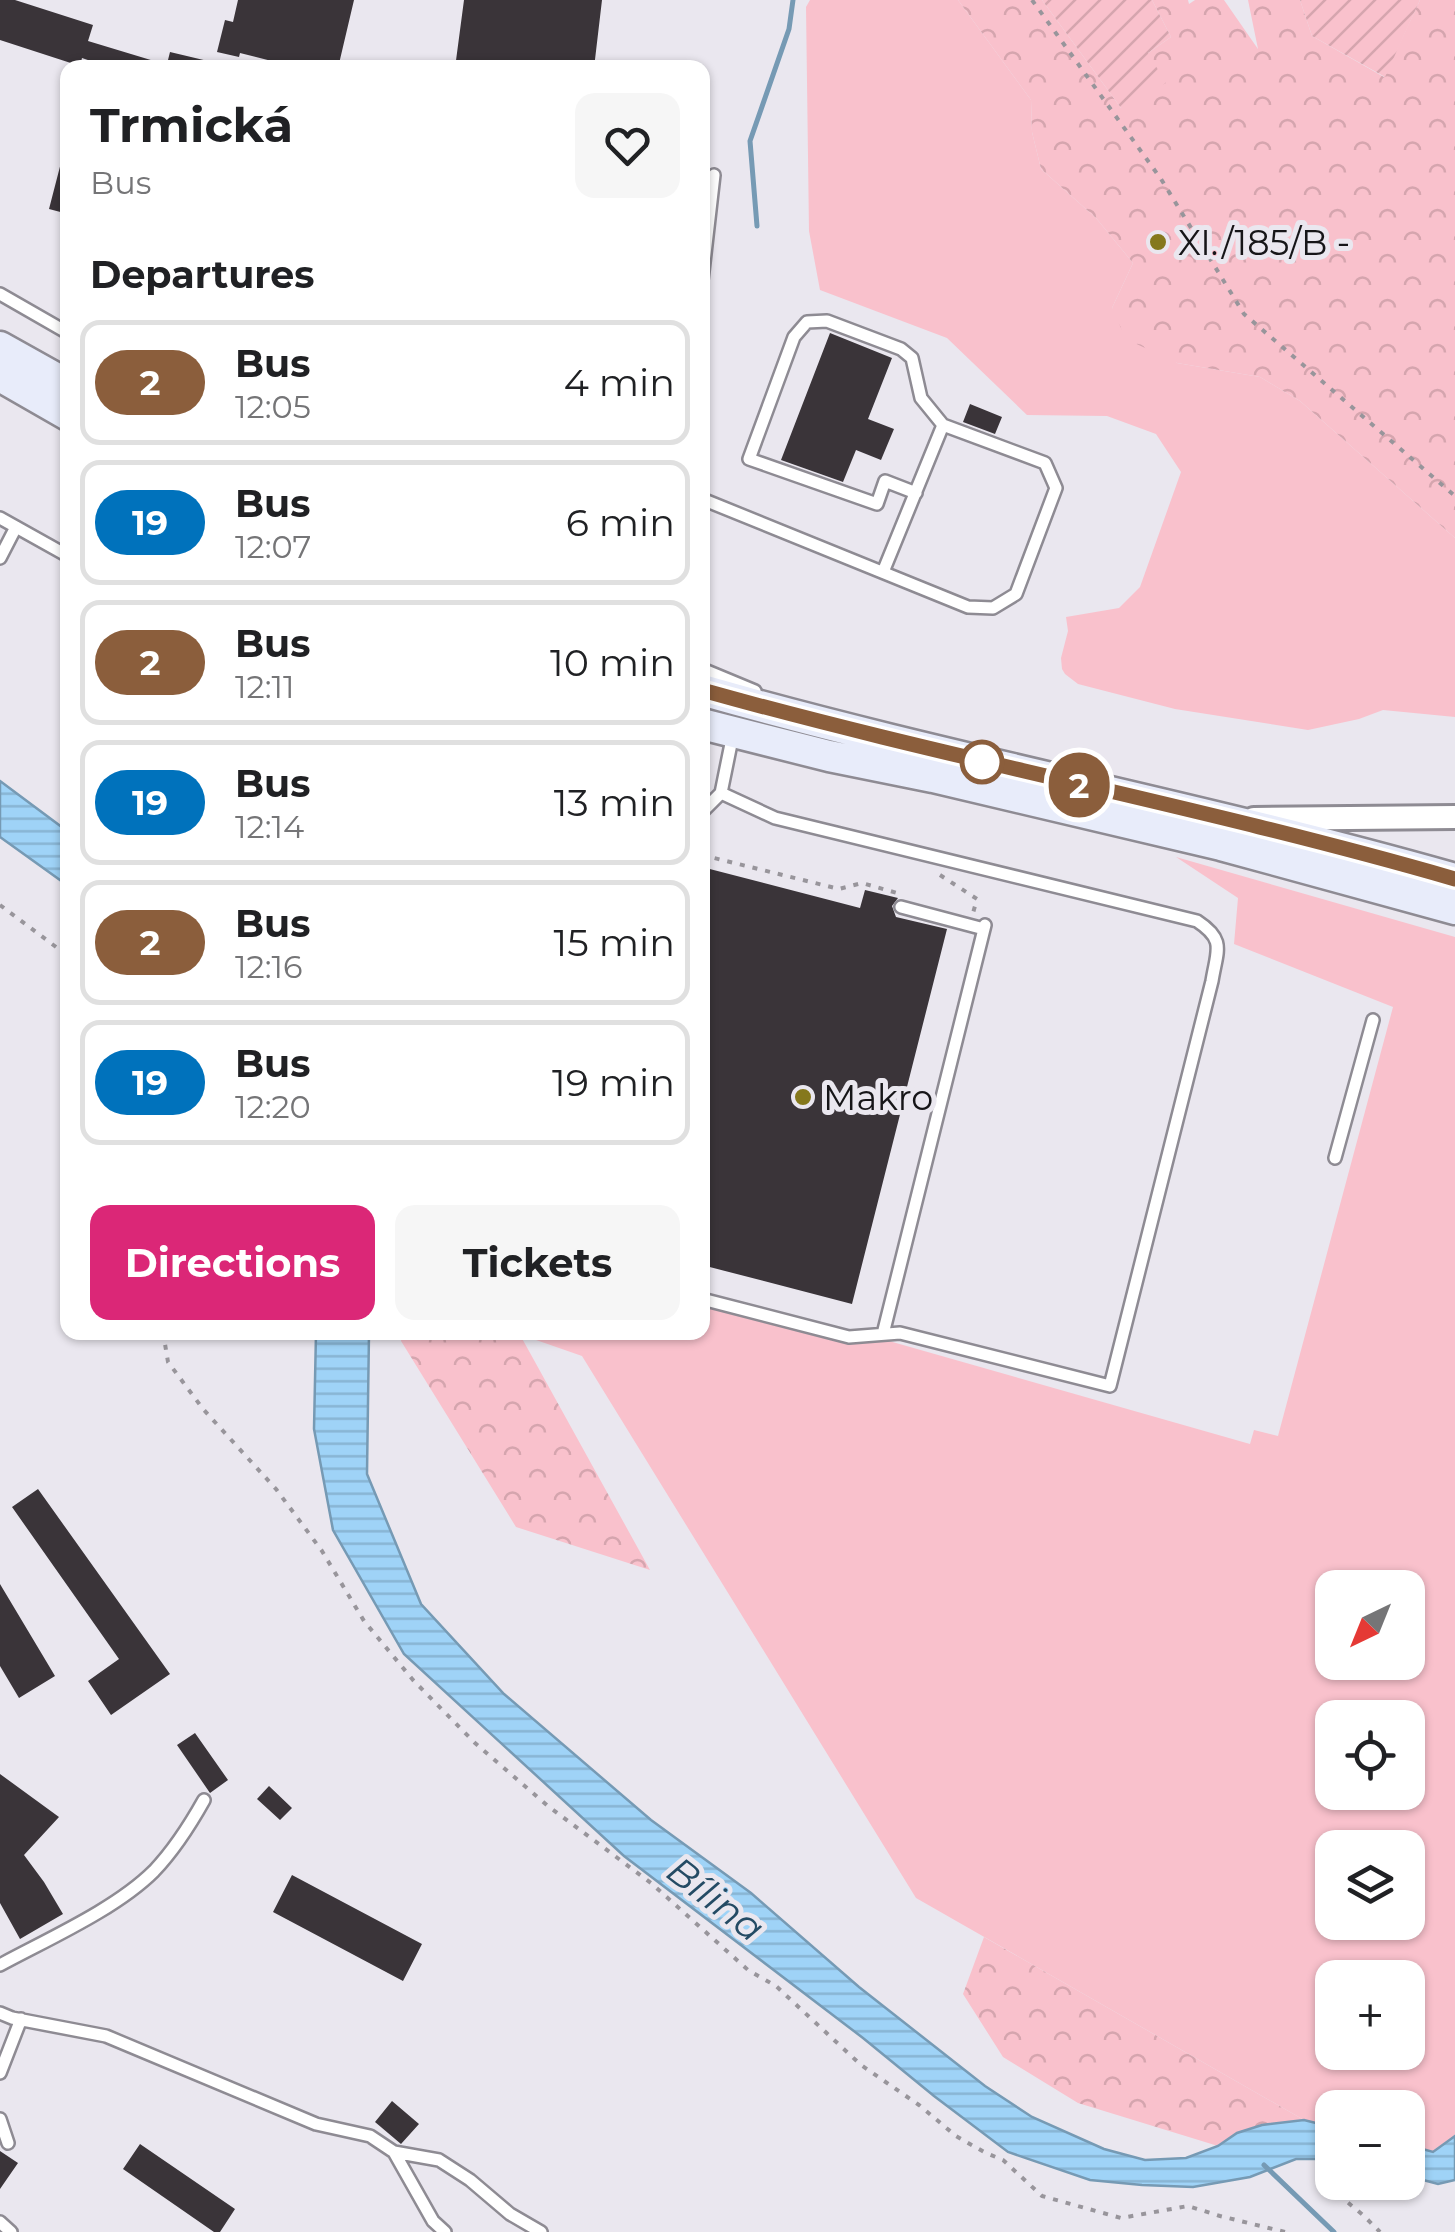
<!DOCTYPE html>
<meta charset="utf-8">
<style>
:root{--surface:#fff;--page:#f6f6f6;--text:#202124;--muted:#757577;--line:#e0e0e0;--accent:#db2777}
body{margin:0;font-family:Montserrat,sans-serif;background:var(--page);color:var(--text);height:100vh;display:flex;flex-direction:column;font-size:38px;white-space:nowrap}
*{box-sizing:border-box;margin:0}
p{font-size:32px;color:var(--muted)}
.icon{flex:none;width:55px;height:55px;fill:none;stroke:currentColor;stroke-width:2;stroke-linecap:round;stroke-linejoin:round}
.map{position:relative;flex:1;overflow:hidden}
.side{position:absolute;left:60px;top:60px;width:650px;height:1280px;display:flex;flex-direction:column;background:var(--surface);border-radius:20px;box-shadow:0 2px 8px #0004}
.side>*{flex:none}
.badge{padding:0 20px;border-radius:32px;font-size:35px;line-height:65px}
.needle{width:65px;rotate:223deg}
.buttons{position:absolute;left:1315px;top:1570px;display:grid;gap:20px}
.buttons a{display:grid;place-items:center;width:110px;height:110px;border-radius:20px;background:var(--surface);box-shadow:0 2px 8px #0004;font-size:50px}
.map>.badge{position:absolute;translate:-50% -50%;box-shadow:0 0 0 5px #fff}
h2{padding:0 30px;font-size:38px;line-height:90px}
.round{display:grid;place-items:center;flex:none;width:105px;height:105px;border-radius:20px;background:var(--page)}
.head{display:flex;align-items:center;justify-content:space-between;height:170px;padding:0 30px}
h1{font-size:48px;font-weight:700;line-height:75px}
.primary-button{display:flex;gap:20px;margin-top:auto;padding:20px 30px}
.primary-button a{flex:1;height:115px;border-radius:20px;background:var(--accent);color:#fff;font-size:40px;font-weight:700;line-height:115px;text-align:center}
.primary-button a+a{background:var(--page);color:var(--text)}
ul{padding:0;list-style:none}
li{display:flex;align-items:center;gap:30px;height:125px;margin:0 20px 15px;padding:0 10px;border:5px solid var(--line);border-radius:20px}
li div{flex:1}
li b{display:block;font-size:38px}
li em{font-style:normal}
li .badge{min-width:110px;font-weight:700;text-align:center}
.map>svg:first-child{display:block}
.green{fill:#f9c1cc;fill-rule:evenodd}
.forest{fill:url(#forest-crowns)}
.garden{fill:url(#garden-furrows)}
.water{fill:url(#water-rules);stroke:#769ab4;stroke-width:2.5}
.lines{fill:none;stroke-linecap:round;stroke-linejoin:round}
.stream{stroke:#769ab4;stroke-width:5}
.building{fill:#3a3439}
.lane-casing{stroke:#8e8b93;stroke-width:16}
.street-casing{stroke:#8e8b93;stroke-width:28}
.secondary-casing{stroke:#8e8b93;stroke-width:35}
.path{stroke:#98959b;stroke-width:4;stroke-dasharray:5 8;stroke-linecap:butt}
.lane{stroke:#fff;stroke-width:11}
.street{stroke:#fff;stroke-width:22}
.secondary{stroke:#e8ecfa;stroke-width:30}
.line-casing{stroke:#fff;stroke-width:22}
.line{stroke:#8b5e3c;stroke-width:15}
.poi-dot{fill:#85781c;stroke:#eae7ef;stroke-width:4}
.stop-dot{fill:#fff;stroke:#8b5e3c;stroke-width:5}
.labels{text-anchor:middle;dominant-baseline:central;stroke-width:10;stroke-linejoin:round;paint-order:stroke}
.poi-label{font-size:35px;fill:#161518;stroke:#eae7ef;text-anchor:start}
.water-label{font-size:38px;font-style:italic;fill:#244b64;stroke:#eae7ef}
</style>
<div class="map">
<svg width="1455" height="2232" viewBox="0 0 1455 2232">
<defs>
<pattern id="forest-crowns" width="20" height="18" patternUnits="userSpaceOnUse" patternTransform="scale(2.5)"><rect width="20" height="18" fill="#f9c1cc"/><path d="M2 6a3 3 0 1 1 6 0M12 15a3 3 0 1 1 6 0" fill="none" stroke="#d5a5ae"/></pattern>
<pattern id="garden-furrows" width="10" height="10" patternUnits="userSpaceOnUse" patternTransform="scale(2.5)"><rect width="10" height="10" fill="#f9c1cc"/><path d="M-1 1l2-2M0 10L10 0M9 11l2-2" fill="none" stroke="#d5a5ae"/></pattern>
<pattern id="water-rules" width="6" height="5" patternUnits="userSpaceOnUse" patternTransform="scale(2.5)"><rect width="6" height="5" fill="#9fd3f7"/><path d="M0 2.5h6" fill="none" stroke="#88b4d3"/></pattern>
</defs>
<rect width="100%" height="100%" fill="#eae7ef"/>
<path class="green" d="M810 0H958L1031 100 1032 132 1041 169 1096 218 1133 263 1112 308 1177 363 1260 377 1300 401 1455 538V717L1383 710 1359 719 1308 730 1175 709 1078 684 1065 674 1062 669 1061 658 1068 631 1066 617 1119 608 1140 587 1181 472 1156 434 1107 416 1027 415 947 338 820 290 809 231 806 7Z
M1176 857 1455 937V2136L1433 2152 1408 2145V2108H1332V2127L1304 2120 916 1898 582 1356 516 1333 702 1332 703 1304 889 1341 1250 1444 1254 1430 1278 1436 1393 1007 1234 944 1238 898ZM1332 1588H1408V1662H1332ZM1332 1718H1408V1792H1332ZM1332 1848H1408V1922H1332ZM1332 1978H1408V2052H1332Z"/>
<path class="forest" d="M958 0H1042L1121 108 1148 53 1171 37 1152 0H1188L1189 4 1195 0H1224L1258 49 1248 0H1300L1312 36 1384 77 1420 0H1455V538L1300 401 1260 377 1177 363 1126 339 1112 308 1133 263 1096 218 1041 169 1032 132 1031 100Z
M402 1333H519L650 1570 516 1527 401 1341Z
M984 1937 1304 2120C1270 2124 1247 2127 1218 2146L1078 2103 1003 2057 963 1994Z"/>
<path class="garden" d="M1042 0H1152L1171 37 1148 53 1166 83 1121 108Z
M1300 0H1420L1385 77 1312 36Z"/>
<path class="water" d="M0 781 67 831V885L0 837Z
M316 1333H369L367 1474 421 1604 504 1694 651 1820 751 1893 859 1987 985 2086 1032 2117 1104 2149 1145 2160 1186 2158 1218 2146 1237 2133 1262 2125 1304 2120 1332 2127V2159H1296L1250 2177 1193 2187 1142 2185 1090 2180 1008 2152 934 2096 863 2038 624 1856 404 1654 333 1530 314 1429Z
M1455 2136V2180L1438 2184 1408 2176V2145L1433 2152Z"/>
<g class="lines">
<path class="stream" d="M757 226 750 141 789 29 793 0
M1264 2165 1334 2232"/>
</g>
<path class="building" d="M0 0H15L93 25 88 41 164 64V68H111L82 58 80 66 0 40Z
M238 0H354L338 68H299L240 53 239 57 217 52 225 20 233 22Z
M464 0H602L594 68H455Z
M170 52 212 62 211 68H166Z
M63 155 68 156V214L49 209Z
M830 333 892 358 868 419 894 429 881 460 856 450 843 482 781 460Z
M970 404 1002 417 995 434 963 422Z
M702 867 860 908 865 890 898 898 892 906 896 917 947 929 852 1304 702 1265Z
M38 1489 170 1674 111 1715 88 1681 119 1659 12 1507Z
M0 1584 55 1676 19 1698 0 1666Z
M195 1733 228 1780 210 1793 177 1745Z
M0 1774 59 1817 24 1855 44 1882 63 1914 20 1939 0 1903Z
M269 1786 292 1808 280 1820 257 1799Z
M292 1875 422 1944 403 1981 273 1912Z
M392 2101 419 2124 401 2144 375 2122Z
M140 2144 235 2209 220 2232H214L123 2169Z
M0 2151 18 2163 0 2189Z"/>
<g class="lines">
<g class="lane-casing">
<path id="lane" d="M702 280 714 175
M0 294 68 333
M916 493 885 481 877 504 749 459 794 337 807 322 827 321 901 349 912 358 921 398 943 425
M702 499 968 607 993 608 1016 594 1056 488 1045 463 943 425 883 572
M0 518 68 556
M0 558 16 527
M702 669 755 691
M702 812 721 793
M901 907 984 929
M1335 1158 1373 1020
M702 1299 849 1337 900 1333 1110 1386 1212 981C1217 950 1226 940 1197 921L775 818 721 793 733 734
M883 1334 985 925
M0 1965C48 1939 116 1909 154 1871 174 1850 190 1825 204 1800
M0 2013 12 2018 106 2036 316 2124 370 2136 394 2152 439 2160 470 2180 510 2214 541 2232
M0 2073 21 2019
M0 2119 8 2143
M394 2152 433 2221 445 2232
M0 2222 11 2232"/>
</g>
<g class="street-casing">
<path id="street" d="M1254 819 1455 817"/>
</g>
<g class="secondary-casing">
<path id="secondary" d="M0 347 68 385
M0 376 68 415
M702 690C951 761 1206 808 1455 879
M702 724 829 756 933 777 1221 845 1455 909"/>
</g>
<path class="path" d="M1032 0 1161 179 1244 314 1455 496
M702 855 839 889 862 883 897 893
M940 875 977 899 973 913
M0 905 68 956
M163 1332 168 1362 203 1409 276 1489 322 1551 364 1621 413 1680 475 1743 548 1806 651 1883 748 1970 776 1986 861 2065 919 2105 956 2136 984 2152 1003 2160 1042 2196 1121 2218 1188 2206 1220 2216 1285 2232
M1318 2178 1363 2215 1380 2232"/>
<use href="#lane" class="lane"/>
<use href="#street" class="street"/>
<use href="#secondary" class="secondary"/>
</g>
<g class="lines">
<g class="line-casing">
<path id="line" d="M702 690C952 760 1206 807 1455 879"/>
</g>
<use href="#line" class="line"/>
</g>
<g class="poi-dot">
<circle cx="1158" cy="242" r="10"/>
<circle cx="803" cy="1097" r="10"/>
</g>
<circle class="stop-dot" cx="982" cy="762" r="20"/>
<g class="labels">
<g class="poi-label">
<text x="1178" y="242">XI./185/B -</text>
<text x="823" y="1097">Makro</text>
</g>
<g class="water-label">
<text transform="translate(716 1899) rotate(38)">Bílina</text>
</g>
</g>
</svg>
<div class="buttons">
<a><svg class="needle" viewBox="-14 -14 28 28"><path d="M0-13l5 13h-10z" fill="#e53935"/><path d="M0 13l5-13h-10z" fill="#757577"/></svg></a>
<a><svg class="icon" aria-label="locate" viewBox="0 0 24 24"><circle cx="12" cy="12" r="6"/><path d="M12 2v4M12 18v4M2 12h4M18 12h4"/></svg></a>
<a><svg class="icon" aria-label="layers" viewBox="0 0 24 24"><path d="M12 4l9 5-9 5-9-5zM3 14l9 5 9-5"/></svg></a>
<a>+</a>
<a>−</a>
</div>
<b class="badge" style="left:1079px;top:785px;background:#8b5e3c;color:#fff">2</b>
<section class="side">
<div class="head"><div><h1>Trmická</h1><p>Bus</p></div><a class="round"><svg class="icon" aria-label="heart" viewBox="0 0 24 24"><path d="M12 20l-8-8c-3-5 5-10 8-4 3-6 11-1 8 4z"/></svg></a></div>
<h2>Departures</h2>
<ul>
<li><span class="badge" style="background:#8b5e3c;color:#fff">2</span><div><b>Bus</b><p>12:05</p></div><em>4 min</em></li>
<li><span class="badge" style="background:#0072bc;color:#fff">19</span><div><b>Bus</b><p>12:07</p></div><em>6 min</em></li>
<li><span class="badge" style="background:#8b5e3c;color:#fff">2</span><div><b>Bus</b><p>12:11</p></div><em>10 min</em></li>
<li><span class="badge" style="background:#0072bc;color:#fff">19</span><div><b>Bus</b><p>12:14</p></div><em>13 min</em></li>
<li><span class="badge" style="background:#8b5e3c;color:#fff">2</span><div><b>Bus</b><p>12:16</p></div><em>15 min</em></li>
<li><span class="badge" style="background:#0072bc;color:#fff">19</span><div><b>Bus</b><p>12:20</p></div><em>19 min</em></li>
</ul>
<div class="primary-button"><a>Directions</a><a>Tickets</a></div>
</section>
</div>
